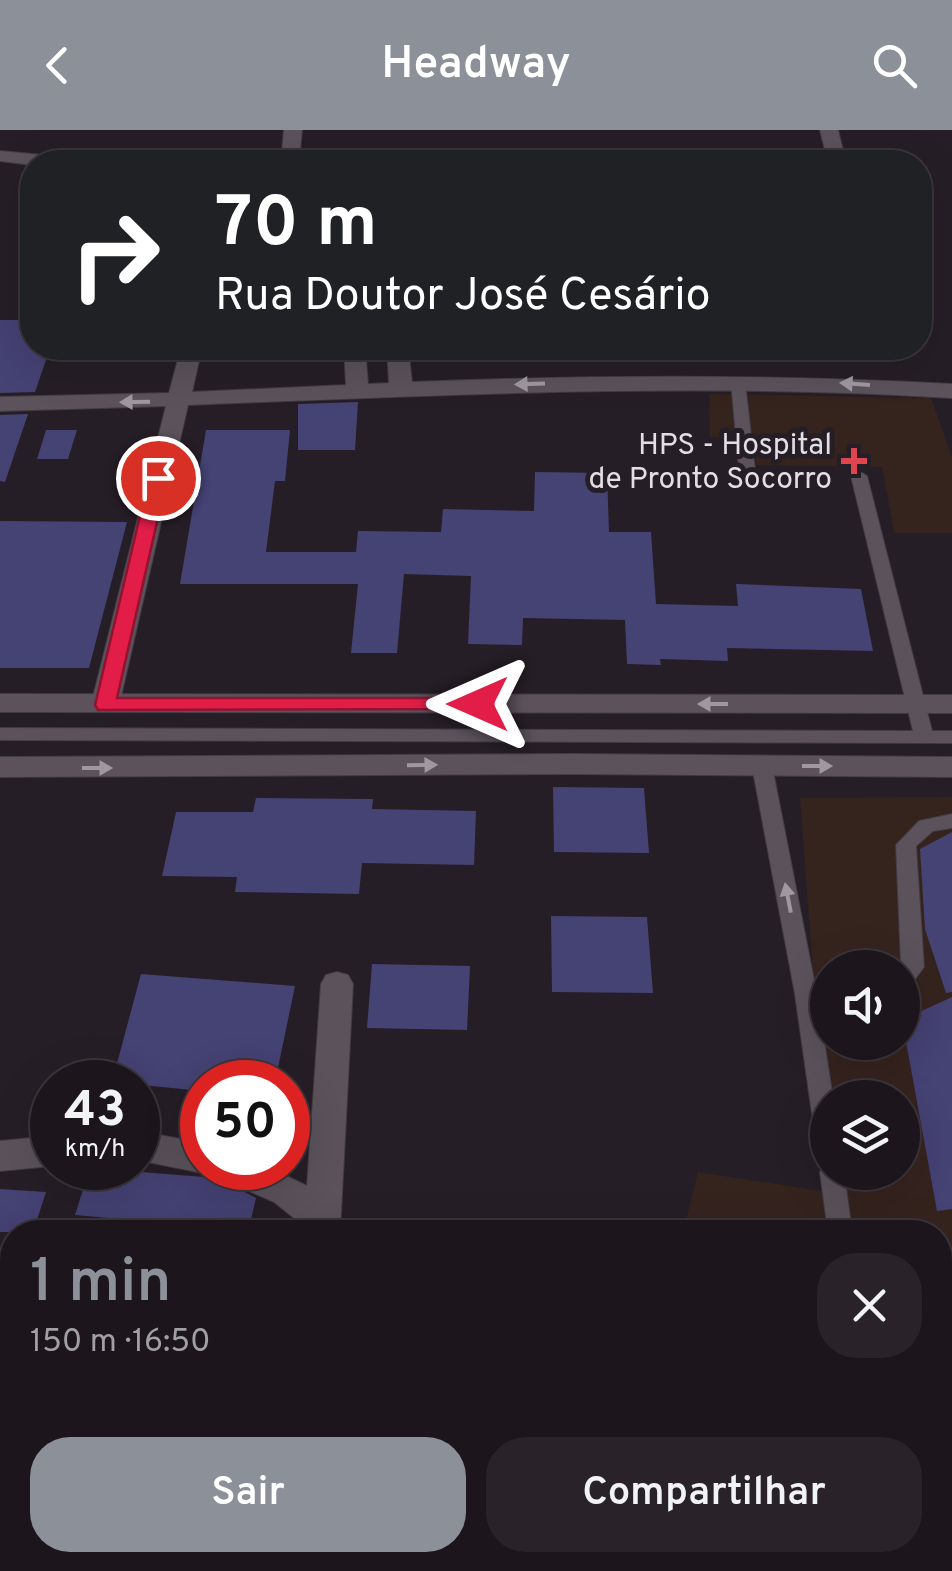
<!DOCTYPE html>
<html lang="pt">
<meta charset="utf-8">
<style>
:root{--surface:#1c161c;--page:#292329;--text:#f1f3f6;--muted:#a09fa3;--line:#3a353b;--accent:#8c9099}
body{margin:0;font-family:Overpass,sans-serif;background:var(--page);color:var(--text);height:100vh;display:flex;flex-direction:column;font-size:38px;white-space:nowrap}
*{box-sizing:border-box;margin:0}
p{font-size:32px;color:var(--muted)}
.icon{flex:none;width:55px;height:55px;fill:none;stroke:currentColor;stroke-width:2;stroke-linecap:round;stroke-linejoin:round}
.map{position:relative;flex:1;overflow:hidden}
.details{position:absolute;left:0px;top:1090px;width:952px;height:352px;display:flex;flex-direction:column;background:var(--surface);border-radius:40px 40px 0 0;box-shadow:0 10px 40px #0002,0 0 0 2px var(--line)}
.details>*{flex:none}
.banner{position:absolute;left:20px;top:20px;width:912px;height:210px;border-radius:40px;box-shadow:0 10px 40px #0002,0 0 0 2px var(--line);background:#202124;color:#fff;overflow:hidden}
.buttons{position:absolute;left:810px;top:820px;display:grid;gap:20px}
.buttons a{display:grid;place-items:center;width:110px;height:110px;border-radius:50%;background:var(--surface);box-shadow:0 10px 40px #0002,0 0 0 2px var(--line);font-size:50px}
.speed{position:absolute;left:30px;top:930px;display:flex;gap:20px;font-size:50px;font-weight:700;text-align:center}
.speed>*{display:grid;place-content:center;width:130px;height:130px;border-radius:50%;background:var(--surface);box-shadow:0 10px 40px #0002,0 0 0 2px var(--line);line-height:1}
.speed small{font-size:25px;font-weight:400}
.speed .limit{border:15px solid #d22;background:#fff;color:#111}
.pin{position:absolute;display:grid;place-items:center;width:85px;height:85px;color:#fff;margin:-42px;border:5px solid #fff;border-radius:50%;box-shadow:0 2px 10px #0007}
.me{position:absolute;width:110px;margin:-55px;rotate:270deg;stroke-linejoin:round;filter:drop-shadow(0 0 8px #0008)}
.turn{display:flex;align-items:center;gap:35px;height:210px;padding:0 30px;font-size:45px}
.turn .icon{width:130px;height:130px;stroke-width:2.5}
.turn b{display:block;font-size:70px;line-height:85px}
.round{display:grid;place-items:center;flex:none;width:105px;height:105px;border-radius:40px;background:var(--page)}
.summary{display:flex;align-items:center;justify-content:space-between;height:170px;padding:0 30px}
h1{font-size:60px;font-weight:600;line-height:75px;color:var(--accent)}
.action{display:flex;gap:20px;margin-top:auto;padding:20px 30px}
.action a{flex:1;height:115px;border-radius:40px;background:var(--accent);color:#fff;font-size:40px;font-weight:600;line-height:115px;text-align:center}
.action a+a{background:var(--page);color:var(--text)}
header{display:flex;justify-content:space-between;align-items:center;height:130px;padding:0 30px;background:var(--accent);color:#fff;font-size:45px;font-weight:600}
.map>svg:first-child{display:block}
</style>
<header><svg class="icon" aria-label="back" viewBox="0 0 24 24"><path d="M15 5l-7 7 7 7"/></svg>Headway<svg class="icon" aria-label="search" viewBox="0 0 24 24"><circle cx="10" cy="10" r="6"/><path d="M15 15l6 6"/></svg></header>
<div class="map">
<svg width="952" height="1441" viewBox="0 0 952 1441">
<rect width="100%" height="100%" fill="#261e26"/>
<path fill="#35231e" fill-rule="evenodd" d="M709,264L931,268L952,327V403H894L882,337L756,335L751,307H710Z
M952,667V1441H566L570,1430H940V1102H683L698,1042L828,1062V1042H902V968H828V1042L800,668ZM828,838H902V912H828Z"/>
<path fill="#17341a" d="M340,1430H572L575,1441H331Z"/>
<path fill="#454274" d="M0,190H32V218H50L35,262L0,263Z
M358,272L355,320H298V274Z
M28,284L5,352L0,351V285Z
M46,300H77L68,329H37Z
M206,300H290L285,351H275L266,422H356L358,401L441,402L443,379L534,381L535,342L607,343L609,402H651L656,474L738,476L736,454L861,459L873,521L727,518L728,531L660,529L661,535L627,534L625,490L523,488L522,515L468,514L471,446L404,444L397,523H351L358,454H180Z
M0,391L127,392L89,538H0Z
M553,657L644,658L649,723L554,722Z
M256,668L373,669L372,679L476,681L474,735L362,733L359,764L235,762L237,747L162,746L176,682H253Z
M952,702V862L946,863L925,799L920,719Z
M551,786L647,787L653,863L552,862Z
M372,834L470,836L467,900L367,898Z
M141,844L295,856L275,952H202V961L112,952Z
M952,867V1079L937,1081L902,890Z
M90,1038L217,1048L256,1068L249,1098L193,1093L191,1102H128L131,1090L75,1085Z
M0,1059L46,1062L33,1102H0Z"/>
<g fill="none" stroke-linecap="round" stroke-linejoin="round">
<g stroke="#423b42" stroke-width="2">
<path id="lane" d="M738,248L745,252L755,340L747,345L739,340L731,252Z
M859,341L867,346L932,601H952V613L0,610V598L913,601L851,346Z
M762,629L772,636L815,855L828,854V870L818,871L833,968H828V1022L820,1019L816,1012L795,864L752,636Z
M952,684V698L933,701L916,716L924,837L910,856L902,858L896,715L919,691Z
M828,1034V1042H844L852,1102H828L820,1042Z
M940,1132H952V1154H940Z
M940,1274L952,1275V1301L940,1298Z
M940,1380L952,1382V1410L940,1408Z
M658,1430H686L683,1441H655Z"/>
</g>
<g stroke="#423b42" stroke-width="2">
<path id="street" d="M284,0H302L299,32H281Z
M820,0H838L846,32H828Z
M0,21L54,26L63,32L32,35L0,31Z
M181,218H202L192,262L346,255L344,218H365L368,254L389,253L387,218H408L412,252C592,245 771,244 952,254V268C697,252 444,265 188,275L119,575L115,581H95L91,575L166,276L0,281V267L169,263Z
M337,842L348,845L353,854L340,1102H304V1096L274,1072L222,1049L216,1038H270L307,1056L321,854L326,845Z
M138,1001L202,1013V1038H215L202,1043L138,1030Z
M52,1006V1036L0,1041V1011Z
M0,1322L12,1324V1363L0,1362Z"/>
</g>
<g stroke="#423b42" stroke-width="2">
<path id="secondary" d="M0,564L952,565V583L0,582Z
M575,624L952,627V647L575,644L0,647V627Z"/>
</g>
<use href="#lane" fill="#5b525c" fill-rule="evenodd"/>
<use href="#street" fill="#5b525c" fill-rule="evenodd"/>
<use href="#secondary" fill="#5b525c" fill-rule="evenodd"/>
</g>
<defs><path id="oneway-solid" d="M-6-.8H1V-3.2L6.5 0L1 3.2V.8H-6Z" transform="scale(2.5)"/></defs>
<g fill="#9f98a0">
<use href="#oneway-solid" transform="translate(530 254) rotate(178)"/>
<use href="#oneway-solid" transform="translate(855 254) rotate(-176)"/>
<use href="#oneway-solid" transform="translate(135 272) rotate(179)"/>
<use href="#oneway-solid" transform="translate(713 574) rotate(180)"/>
<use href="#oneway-solid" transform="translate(422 635) rotate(-1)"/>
<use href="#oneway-solid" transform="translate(817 636)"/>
<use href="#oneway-solid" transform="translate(97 638)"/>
<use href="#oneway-solid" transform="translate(788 768) rotate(-101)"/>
</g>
<path fill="#e11d48" stroke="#92132f" stroke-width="2.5" d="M158,342L167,348L117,568H478L489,574L486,579L98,580L95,575L149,348Z"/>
<path fill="#e0444e" stroke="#261e26" stroke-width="4" d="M849 316h10v10h10v10h-10v10h-10v-10h-10v-10h10z"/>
<g text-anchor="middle" stroke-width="10" stroke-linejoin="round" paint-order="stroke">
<g font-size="30" fill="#e3dee4" stroke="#261e26" text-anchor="end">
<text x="832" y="324">HPS - Hospital<tspan x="832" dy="34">de Pronto Socorro</tspan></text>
</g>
</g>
</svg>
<div class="buttons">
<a><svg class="icon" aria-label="sound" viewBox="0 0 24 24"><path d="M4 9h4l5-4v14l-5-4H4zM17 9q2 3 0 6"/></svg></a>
<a><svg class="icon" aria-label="layers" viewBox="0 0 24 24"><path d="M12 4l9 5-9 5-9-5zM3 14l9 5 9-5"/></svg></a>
</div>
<div class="speed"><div>43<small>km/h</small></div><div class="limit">50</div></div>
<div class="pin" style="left:158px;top:348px;background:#d93025"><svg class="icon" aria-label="arrive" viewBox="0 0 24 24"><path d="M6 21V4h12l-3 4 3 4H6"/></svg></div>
<svg class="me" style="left:478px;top:574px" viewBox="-20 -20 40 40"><path d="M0-17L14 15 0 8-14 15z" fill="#e11d48" stroke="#fff" stroke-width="4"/></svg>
<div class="banner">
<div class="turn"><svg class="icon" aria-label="right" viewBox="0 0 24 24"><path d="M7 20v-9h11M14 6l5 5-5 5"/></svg><div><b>70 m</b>Rua Doutor José Cesário</div></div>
</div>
<section class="details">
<div class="summary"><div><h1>1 min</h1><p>150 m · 16:50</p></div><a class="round"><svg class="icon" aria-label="close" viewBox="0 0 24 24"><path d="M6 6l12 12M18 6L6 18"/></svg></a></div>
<div class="action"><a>Sair</a><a>Compartilhar</a></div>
</section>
</div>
